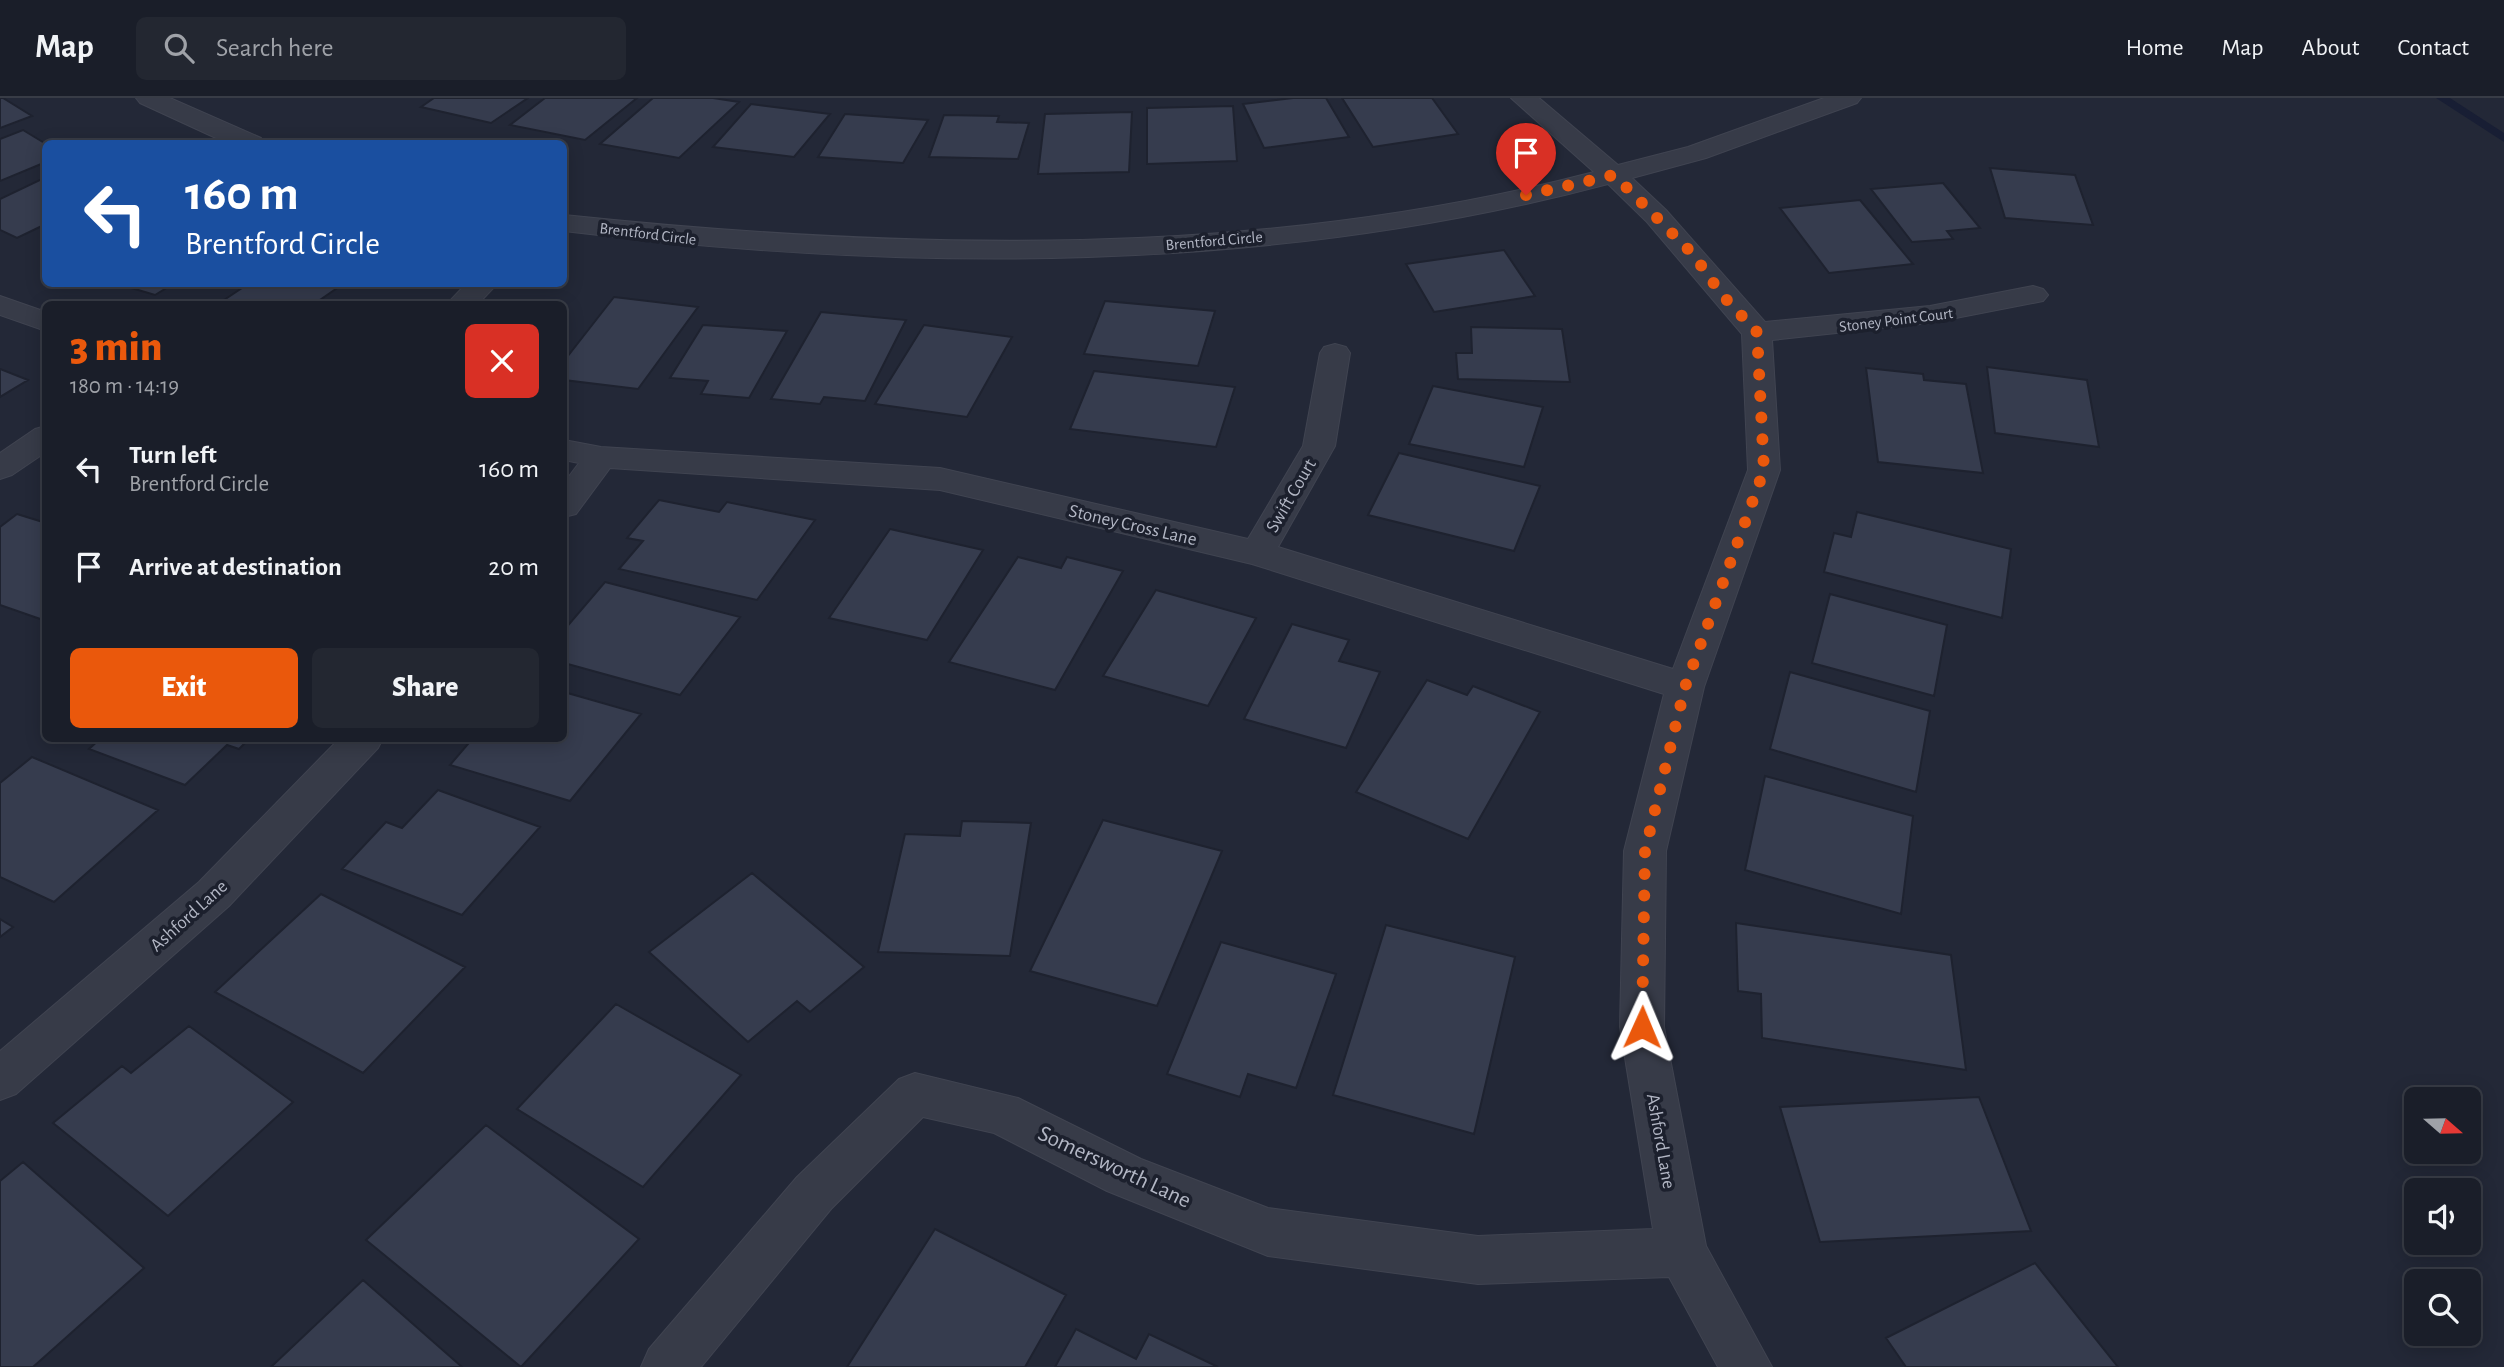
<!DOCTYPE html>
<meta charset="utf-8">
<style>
:root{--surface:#1a1e29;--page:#232731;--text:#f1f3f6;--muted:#9fa2a8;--line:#383c46;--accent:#ea580c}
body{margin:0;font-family:"Alegreya Sans",sans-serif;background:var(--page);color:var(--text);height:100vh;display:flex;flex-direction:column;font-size:26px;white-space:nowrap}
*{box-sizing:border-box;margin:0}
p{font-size:23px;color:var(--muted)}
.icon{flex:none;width:38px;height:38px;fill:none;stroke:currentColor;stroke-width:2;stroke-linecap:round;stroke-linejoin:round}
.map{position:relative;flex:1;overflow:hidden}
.drawer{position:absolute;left:42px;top:203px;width:525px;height:441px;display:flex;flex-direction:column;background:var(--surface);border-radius:10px;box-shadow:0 4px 18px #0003,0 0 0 2px var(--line)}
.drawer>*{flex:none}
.top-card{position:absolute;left:42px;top:42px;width:525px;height:147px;border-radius:10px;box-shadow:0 4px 18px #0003,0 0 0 2px var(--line);background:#1a4fa0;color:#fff;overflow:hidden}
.needle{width:46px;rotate:110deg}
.fabs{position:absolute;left:2404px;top:989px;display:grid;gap:14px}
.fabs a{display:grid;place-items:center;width:77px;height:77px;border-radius:10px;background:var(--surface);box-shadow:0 4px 18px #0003,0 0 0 2px var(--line);font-size:35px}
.pin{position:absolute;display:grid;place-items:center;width:60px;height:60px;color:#fff;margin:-72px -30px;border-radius:50% 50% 50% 0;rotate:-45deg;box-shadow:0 0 7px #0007}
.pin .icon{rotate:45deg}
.me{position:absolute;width:77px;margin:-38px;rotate:1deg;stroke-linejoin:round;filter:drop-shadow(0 0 5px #0008)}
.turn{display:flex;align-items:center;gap:24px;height:147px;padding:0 28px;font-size:32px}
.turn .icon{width:91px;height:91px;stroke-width:2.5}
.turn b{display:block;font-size:49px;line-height:60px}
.round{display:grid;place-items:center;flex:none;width:74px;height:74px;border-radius:10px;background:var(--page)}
.summary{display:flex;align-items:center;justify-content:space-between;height:119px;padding:0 28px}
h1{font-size:42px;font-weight:800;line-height:52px;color:var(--accent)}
.action{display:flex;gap:14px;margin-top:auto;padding:14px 28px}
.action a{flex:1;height:80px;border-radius:10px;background:var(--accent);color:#fff;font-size:28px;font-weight:800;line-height:80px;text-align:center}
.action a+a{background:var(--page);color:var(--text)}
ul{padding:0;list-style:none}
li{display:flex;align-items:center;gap:21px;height:98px;padding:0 28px}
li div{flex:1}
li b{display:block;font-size:26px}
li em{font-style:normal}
header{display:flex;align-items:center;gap:42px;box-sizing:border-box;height:98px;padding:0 35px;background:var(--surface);border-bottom:2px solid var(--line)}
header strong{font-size:33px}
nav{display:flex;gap:38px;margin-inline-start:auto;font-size:24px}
.search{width:490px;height:63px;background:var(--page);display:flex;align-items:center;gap:18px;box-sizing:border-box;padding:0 24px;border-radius:10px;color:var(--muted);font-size:26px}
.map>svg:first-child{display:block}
</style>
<header>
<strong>Map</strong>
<div class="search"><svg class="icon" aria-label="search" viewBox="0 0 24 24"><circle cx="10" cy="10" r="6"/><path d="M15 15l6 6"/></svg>Search here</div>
<nav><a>Home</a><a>Map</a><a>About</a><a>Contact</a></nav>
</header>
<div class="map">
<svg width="2504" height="1269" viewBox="0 0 2504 1269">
<rect width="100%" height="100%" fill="#232837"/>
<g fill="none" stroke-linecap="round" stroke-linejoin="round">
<path fill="#181e34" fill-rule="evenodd" d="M2436,0H2450L2504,35V44Z"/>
</g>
<path fill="#363c4e" stroke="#1e222f" stroke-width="2" d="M0,0H3L32,18L0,30Z
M434,0H528L491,25L421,9Z
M545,0H637L585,42L510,27Z
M653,0H713L739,4L679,60L600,46Z
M1293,0H1326L1349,39L1264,50L1243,6Z
M1342,0H1432L1458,36L1373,49Z
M751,6L830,16L794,59L713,49Z
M1233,8L1237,63L1147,66V10Z
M1132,14L1129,74L1038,76L1045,16Z
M845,16L928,22L903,65L818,59Z
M944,17L999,18L997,24L1029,25L1018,61L929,59Z
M23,32L46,46V64L0,83V41Z
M1990,70L2075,77L2093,127L2005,120Z
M46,79V126L17,140L0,132V101Z
M1943,85L1980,130L1947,133L1953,141L1912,144L1871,91Z
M1860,102L1913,166L1829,175L1780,110Z
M1504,152L1535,198L1434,214L1406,166Z
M118,186H173L155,197Z
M248,186H343L314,206H218Z
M614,199L698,209L638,291L564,282V263Z
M1105,203L1215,213L1198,268L1084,256Z
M821,214L906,222L865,303L824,299L820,306L771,301Z
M703,227L787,233L749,300L701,296L708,283L670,280Z
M924,227L1012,239L967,319L875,306Z
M1471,229L1562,231L1570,284L1458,281L1456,255H1472Z
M1987,269L2087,282L2099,349L1995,335Z
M1866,270L1923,276L1924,282L1966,286L1983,375L1878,364Z
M0,271L28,282L0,299Z
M1094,273L1235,289L1216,349L1070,331Z
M1433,288L1543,309L1524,369L1409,346Z
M1399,355L1540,388L1514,453L1368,417Z
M659,402L719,414L727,404L815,422L757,502L619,471L643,443L627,440Z
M1857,414L2011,451L2002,520L1824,474L1834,435L1851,439Z
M17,416L46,425V523L0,507V429Z
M890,431L983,452L927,542L829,520Z
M1018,459L1061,470L1067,459L1123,473L1055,592L949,564Z
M605,484L740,519L680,597L564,565V532Z
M1156,492L1256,520L1208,608L1103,578Z
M1830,496L1947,527L1934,598L1812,565Z
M1292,526L1349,542L1339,563L1380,574L1346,650L1244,621Z
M1790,574L1930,613L1916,694L1770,651Z
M1427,582L1467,597L1473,588L1540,614L1468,741L1356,694Z
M564,594L641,616L570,703L450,667L473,640H564Z
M101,640H250L239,651L227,647L185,687L89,651Z
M32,659L158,712L54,804L0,779V685Z
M1765,678L1913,718L1901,816L1745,772Z
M438,692L540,729L462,817L342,771L386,724L402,730Z
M1103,722L1222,753L1157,908L1030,873Z
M962,723L1031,725L1010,858L878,854L905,736L960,738Z
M752,775L864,869L810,914L797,903L748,944L649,854Z
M321,796L465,869L363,975L215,894Z
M0,821L13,829L0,839Z
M1736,825L1951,857L1966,972L1762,940L1761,896L1738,893Z
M1386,827L1515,859L1474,1036L1333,997Z
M1221,844L1336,876L1296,990L1248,976L1240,999L1167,976Z
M616,906L741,977L643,1089L517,1011Z
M189,928L293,1004L168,1118L53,1025L122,968L131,975Z
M1979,999L2031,1133L1820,1144L1780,1009Z
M486,1027L639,1141L521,1269L366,1142Z
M23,1064L144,1170L33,1269H0V1083Z
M935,1131L1066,1197L1025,1269H847Z
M2035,1165L2118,1269H1906L1886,1240Z
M363,1182L462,1269H271Z
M1076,1231L1136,1261L1149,1236L1218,1269H1055Z"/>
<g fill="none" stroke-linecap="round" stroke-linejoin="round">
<g stroke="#404451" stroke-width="2">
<path id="minor" d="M136,0H170L261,40L265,46H229L140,5Z
M1511,0H1539L1618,67L1688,49L1824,0H1861L1857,5L1706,60L1632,80L1666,112L1765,224L1930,208L2033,188L2043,191L2048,197L2043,203L1930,225L1772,242L1780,372L1704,589L1666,753L1664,929L1706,1148L1772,1269H1718L1669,1179L1478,1186L1268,1158L1107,1093L994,1035L923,1019L831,1111L701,1269H641L649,1251L797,1079L899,981L915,975L1018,1000L1141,1061L1268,1110L1478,1138L1653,1131L1620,929L1624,753L1664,596L1252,466L940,392L610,370L576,416L564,419V385L579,365L564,362V342L601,349L940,370L1248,441L1303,348L1320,255L1324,249L1335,246L1346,249L1350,255L1335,348L1278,449L1673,571L1748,372L1742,236L1647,124L1608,86C1269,176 910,175 564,133V117C907,153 1258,162 1594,74Z
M466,186H497L478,206H447Z
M0,198L46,214V233L0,217Z
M46,328V354L12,377L0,381V355L35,331Z
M340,640H383L378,650L229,808L16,996L0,1002V953L199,784Z"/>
</g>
<use href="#minor" fill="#373b48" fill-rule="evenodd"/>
</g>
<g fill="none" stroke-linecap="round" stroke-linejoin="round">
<path stroke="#ea580c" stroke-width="12" stroke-dasharray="0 21.6" d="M1526,97L1614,77L1693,156L1722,197L1757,234L1764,372L1685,589L1645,753L1642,929"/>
</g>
<g text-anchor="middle" stroke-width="7" stroke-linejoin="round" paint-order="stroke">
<g font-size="16" fill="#b2b6c4" stroke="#1c202d">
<text transform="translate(648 135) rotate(7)" y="6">Brentford Circle</text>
<text transform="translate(1214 142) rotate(-5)" y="6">Brentford Circle</text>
<text transform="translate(1896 221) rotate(-7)" y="6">Stoney Point Court</text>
</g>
<g font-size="19" fill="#b2b6c4" stroke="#1c202d">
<text transform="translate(1290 397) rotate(-60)" y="7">Swift Court</text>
<text transform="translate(1133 426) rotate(13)" y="7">Stoney Cross Lane</text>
<text transform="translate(188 817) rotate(-42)" y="7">Ashford Lane</text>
<text transform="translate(1662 1043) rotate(80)" y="7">Ashford Lane</text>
</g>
<g font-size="23" fill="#b2b6c4" stroke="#1c202d">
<text transform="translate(1115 1068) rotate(25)" y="8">Somersworth Lane</text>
</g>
</g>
</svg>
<div class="fabs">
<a><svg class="needle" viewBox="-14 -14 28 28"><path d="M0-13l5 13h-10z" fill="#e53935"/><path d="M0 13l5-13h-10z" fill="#9fa2a8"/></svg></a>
<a><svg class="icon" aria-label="sound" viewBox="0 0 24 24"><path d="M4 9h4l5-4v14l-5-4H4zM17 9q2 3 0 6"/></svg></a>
<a><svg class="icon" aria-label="search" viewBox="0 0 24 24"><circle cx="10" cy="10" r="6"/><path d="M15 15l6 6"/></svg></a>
</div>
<div class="pin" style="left:1526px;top:97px;background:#d93025"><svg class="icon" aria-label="arrive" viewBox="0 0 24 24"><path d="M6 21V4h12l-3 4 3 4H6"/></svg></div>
<svg class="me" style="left:1642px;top:929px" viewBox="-20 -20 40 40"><path d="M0-17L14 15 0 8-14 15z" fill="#ea580c" stroke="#fff" stroke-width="4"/></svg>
<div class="top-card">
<div class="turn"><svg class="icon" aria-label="left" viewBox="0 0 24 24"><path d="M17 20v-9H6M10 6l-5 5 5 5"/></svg><div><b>160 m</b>Brentford Circle</div></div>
</div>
<section class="drawer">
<div class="summary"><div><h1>3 min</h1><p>180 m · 14:19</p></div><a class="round" style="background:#d93025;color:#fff"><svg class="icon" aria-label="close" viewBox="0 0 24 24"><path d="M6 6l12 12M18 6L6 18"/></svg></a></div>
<ul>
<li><svg class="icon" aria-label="left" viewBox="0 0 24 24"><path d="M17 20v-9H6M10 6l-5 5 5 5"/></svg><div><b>Turn left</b><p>Brentford Circle</p></div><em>160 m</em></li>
<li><svg class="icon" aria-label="arrive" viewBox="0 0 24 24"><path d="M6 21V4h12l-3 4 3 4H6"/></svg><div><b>Arrive at destination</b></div><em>20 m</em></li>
</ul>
<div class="action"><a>Exit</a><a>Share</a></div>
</section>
</div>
